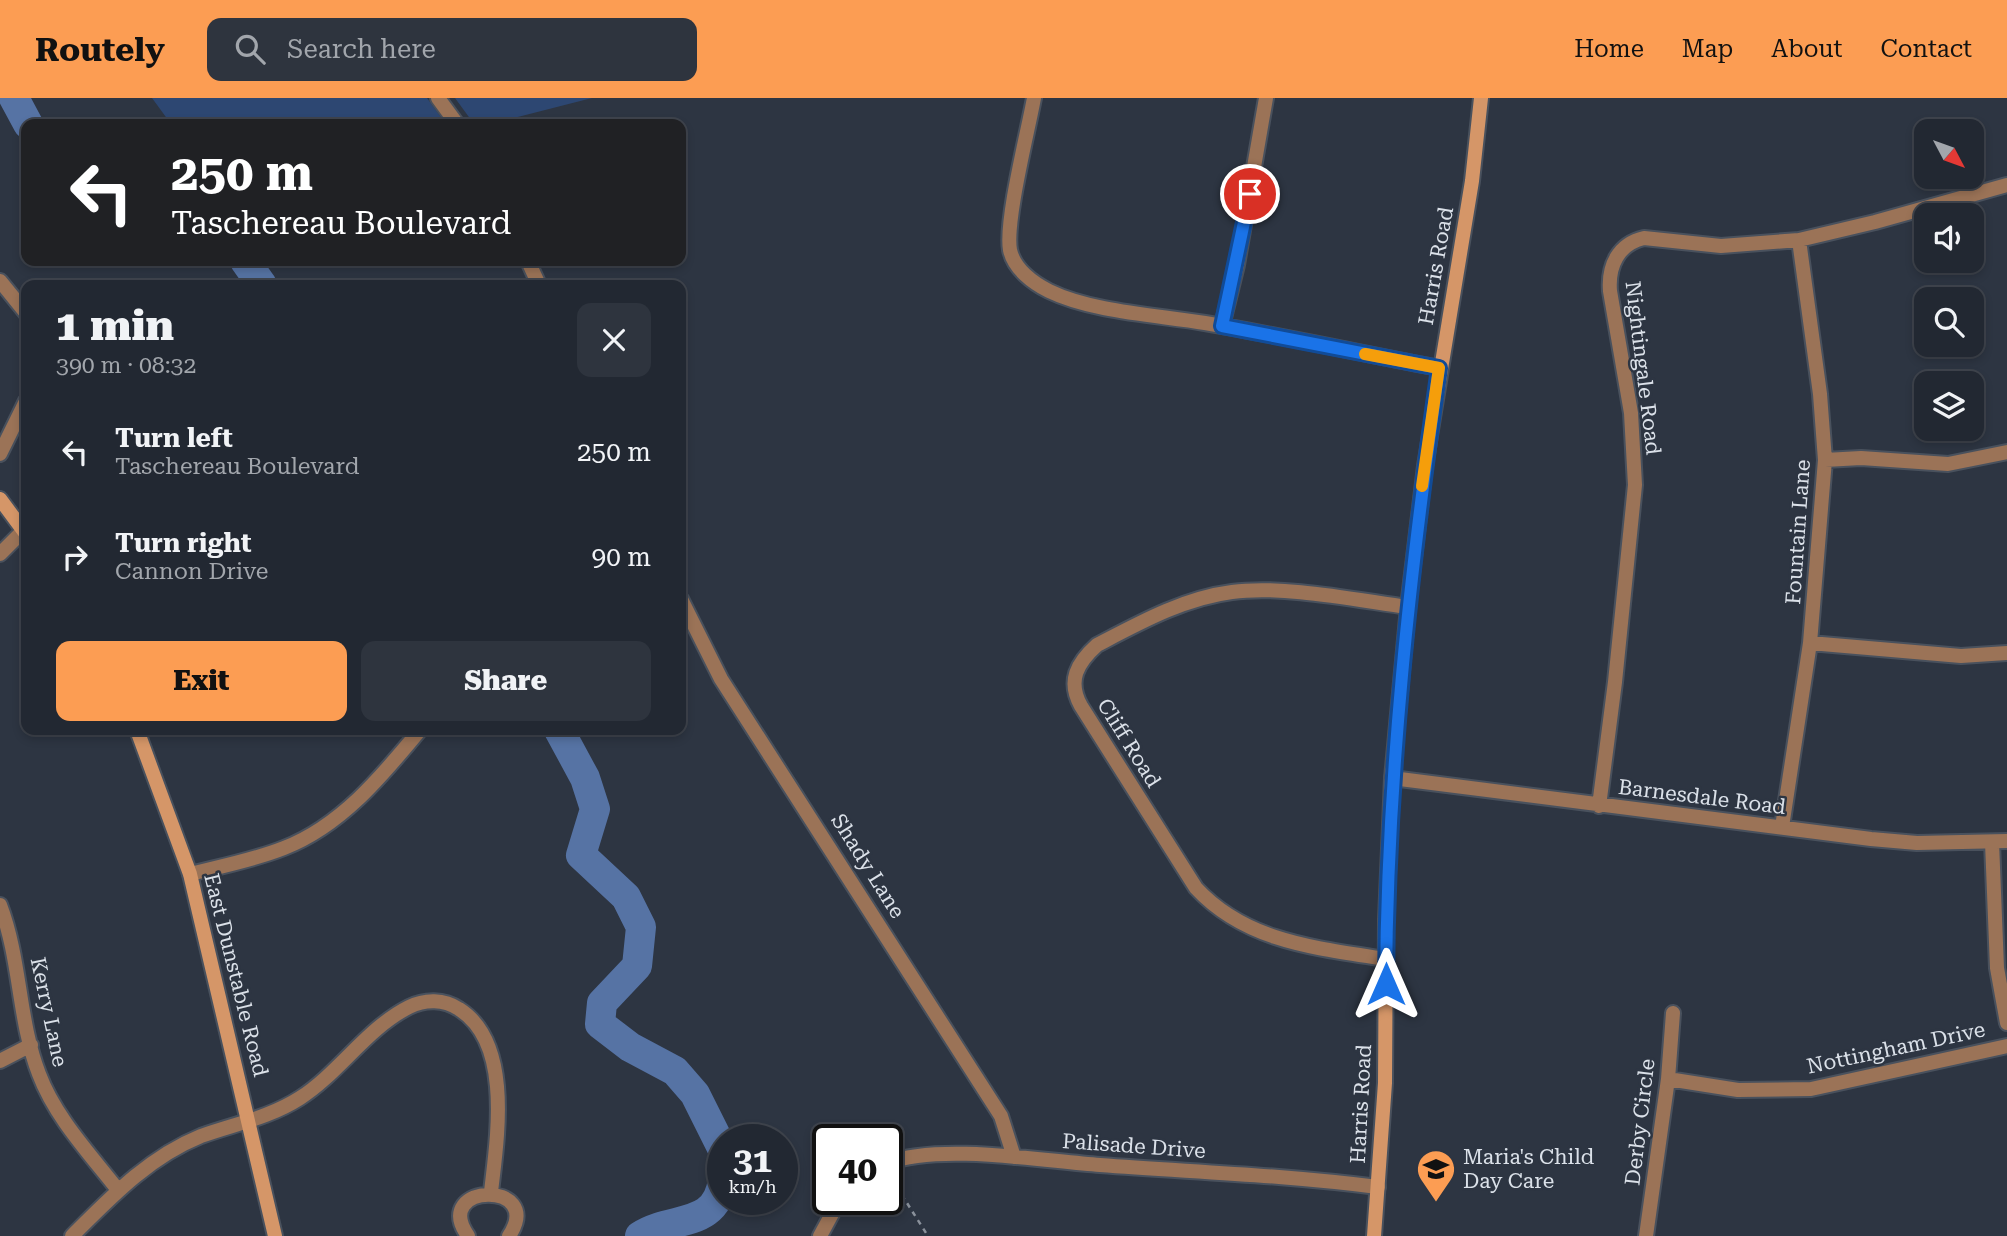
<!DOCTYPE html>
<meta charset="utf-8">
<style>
:root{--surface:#222832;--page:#2e343e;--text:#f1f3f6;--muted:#a2a6ac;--line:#3f444d;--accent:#fc9d53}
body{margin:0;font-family:"Roboto Serif",serif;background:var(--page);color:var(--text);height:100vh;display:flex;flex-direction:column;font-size:26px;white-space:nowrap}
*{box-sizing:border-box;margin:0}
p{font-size:23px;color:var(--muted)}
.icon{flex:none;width:38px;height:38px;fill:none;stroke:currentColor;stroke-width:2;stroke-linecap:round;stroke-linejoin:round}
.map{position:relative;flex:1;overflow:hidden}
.side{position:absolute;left:21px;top:182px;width:665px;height:455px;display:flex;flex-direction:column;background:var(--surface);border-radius:14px;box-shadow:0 4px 10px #0003,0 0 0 2px var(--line)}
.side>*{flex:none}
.hud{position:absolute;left:21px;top:21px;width:665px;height:147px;border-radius:14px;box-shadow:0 4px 10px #0003,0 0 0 2px var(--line);background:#202124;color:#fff;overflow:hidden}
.needle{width:46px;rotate:131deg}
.controls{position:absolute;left:1914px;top:21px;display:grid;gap:14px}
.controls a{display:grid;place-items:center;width:70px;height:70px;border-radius:14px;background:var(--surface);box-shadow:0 4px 10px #0003,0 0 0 2px var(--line);font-size:35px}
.speed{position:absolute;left:707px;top:1026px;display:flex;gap:14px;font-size:35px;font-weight:700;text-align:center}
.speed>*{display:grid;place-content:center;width:91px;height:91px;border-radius:50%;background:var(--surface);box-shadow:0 4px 10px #0003,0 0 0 2px var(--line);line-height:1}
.speed small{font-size:18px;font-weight:400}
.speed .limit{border:4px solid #111;border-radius:10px;background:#fff;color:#111}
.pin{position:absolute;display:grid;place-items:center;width:60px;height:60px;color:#fff;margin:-30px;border:4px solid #fff;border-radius:50%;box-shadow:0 2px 7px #0007}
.me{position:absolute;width:77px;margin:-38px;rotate:0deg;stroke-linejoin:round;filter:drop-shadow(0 0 5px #0008)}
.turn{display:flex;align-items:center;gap:24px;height:147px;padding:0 35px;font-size:32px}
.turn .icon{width:91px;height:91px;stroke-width:2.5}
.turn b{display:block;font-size:49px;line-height:60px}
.round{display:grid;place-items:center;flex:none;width:74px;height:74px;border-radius:14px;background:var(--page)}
.head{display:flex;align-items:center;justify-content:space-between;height:119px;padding:0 35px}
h1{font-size:42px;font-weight:800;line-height:52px}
.button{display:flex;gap:14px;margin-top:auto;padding:14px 35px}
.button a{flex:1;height:80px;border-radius:14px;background:var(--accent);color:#111;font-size:28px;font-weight:800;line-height:80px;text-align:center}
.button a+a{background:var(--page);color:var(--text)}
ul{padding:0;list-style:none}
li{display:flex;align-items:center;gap:21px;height:105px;padding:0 35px}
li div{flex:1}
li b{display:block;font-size:26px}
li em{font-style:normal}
header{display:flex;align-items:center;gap:42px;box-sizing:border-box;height:98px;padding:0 35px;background:var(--accent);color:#111}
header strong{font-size:33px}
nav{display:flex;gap:38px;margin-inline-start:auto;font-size:24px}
.search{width:490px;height:63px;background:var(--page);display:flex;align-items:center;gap:18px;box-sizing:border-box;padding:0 24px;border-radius:14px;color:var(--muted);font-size:26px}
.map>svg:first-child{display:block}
</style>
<header>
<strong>Routely</strong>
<div class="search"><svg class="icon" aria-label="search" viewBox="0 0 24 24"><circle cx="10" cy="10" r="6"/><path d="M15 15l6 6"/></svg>Search here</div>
<nav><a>Home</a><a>Map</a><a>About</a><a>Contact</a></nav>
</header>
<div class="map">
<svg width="2007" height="1138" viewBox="0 0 2007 1138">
<rect width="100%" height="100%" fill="#2d3542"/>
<path fill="#2d4772" d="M152,0H427L446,26H171Z
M455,0H592L490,26H474Z"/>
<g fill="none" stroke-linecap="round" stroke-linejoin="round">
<path stroke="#5673a4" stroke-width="30" d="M14,0L28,26
M245,163L262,187
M559,632L585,680L595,711L581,757L626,799L641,829L637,868L602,905L600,926L630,949L675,973L695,996L723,1052
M640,1138C672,1117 717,1132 723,1081"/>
<g stroke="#49515d" stroke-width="18">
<path id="street" d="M438,0L457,26
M1034,0C1028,33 1005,123 1010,152C1014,171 1033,185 1049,193C1092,214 1157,217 1205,225C1283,238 1361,255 1439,270
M528,163L539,187
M0,183L26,215
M1222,228L1237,167L1266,0
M0,356L26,303
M1825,362L1861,360L1948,366L2007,354
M0,456L24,432
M681,501L721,581L1001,1018L1014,1059
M1810,545L1961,558L2007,555
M1392,680L1871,741L1917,745L2007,743
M1599,708L1615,584L1635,387L1631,315L1610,193C1608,168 1618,146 1644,140L1721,148L1799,142L1875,124L2007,87
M1782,729L1810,545L1825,362L1820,296L1799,142
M1992,744L1997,870L2007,925
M190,776C222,768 254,762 284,750C341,728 382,678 420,632
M0,807C21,862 18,922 39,976C55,1019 90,1056 118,1092
M1386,861C1316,850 1246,844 1196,790L1081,608C1067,583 1077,565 1097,547C1139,525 1184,500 1232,494C1283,487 1356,502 1408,509
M0,963L31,947
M1668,981L1738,992L1811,991L2007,948
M887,1065C941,1045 1042,1063 1100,1067C1193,1074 1286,1077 1378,1089
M72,1138C111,1099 149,1059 201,1038C234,1026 269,1020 300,1000C339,975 367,930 409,909C425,901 444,901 459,911C513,945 497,1041 491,1094
M468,1138C430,1084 546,1082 509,1138
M820,1138L840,1101
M1646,1138L1668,981L1673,915"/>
</g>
<g stroke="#49515d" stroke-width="18">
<path id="secondary" d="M0,401L26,436
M137,632L190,776L275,1138
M1374,1138L1385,985L1386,821L1392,680L1408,509L1425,368L1472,83L1481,0"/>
</g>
<path stroke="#8a919b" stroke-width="2.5" stroke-dasharray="5 5" stroke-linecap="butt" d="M891,1080L928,1138"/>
<use href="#street" stroke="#9b7357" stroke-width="14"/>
<use href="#secondary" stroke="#d59668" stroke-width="14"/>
</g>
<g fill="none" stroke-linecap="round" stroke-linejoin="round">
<g stroke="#114b97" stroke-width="18">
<path id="route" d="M1250,96L1222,228L1439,270C1410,475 1387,679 1386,886"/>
</g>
<use href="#route" stroke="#1a73e8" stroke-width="12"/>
<path stroke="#f59e0b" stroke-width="12" d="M1365,256L1439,270L1422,388"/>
</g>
<defs>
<g id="school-pin" transform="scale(2.0125)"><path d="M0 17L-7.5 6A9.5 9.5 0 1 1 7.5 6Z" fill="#fc9d53" stroke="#2d3542"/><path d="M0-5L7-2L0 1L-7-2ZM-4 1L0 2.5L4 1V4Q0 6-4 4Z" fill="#111"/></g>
</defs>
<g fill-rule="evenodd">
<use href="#school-pin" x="1436" y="1071"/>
</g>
<g text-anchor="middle" stroke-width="5" stroke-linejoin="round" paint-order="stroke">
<g font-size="21" fill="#dbe1e9" stroke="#2d3542">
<text transform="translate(1436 168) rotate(-80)" y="7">Harris Road</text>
<text transform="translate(1643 270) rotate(83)" y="7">Nightingale Road</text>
<text transform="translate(1798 434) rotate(-86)" y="7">Fountain Lane</text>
<text transform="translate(1129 645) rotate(58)" y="7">Cliff Road</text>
<text transform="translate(1702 699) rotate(7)" y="7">Barnesdale Road</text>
<text transform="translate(868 768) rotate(58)" y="7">Shady Lane</text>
<text transform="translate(236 877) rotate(76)" y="7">East Dunstable Road</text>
<text transform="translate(49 914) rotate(78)" y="7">Kerry Lane</text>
<text transform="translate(1896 950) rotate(-12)" y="7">Nottingham Drive</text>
<text transform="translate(1361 1006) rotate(-87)" y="7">Harris Road</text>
<text transform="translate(1640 1024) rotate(-83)" y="7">Derby Circle</text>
<text transform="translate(1134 1048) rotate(4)" y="7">Palisade Drive</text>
</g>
<g font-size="21" fill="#dbe1e9" stroke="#2d3542" text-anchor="start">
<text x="1463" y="1066">Maria's Child<tspan x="1463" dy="24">Day Care</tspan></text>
</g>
</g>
</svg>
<div class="controls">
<a><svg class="needle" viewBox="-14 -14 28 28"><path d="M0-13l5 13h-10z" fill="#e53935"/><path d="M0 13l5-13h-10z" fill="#a2a6ac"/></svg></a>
<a><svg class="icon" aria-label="sound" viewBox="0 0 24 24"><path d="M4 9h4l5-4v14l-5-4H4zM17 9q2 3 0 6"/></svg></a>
<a><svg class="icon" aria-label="search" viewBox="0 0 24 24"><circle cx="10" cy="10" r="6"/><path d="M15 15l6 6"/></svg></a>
<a><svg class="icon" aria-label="layers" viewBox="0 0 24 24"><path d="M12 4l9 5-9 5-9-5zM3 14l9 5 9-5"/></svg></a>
</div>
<div class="speed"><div>31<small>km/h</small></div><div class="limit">40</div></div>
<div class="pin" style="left:1250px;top:96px;background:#d93025"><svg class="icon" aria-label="arrive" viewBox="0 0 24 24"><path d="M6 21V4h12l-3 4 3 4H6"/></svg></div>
<svg class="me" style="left:1386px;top:886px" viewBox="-20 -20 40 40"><path d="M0-17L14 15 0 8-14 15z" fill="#1a73e8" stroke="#fff" stroke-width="4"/></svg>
<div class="hud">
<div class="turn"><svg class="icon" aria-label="left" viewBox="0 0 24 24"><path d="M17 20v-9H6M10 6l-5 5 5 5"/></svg><div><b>250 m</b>Taschereau Boulevard</div></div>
</div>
<section class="side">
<div class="head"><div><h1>1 min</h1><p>390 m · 08:32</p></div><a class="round"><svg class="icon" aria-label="close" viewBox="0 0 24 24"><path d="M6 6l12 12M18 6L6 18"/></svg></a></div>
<ul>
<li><svg class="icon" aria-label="left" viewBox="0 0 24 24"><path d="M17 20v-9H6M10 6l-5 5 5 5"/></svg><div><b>Turn left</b><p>Taschereau Boulevard</p></div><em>250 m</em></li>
<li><svg class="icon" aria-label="right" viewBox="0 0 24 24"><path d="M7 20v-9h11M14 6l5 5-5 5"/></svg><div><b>Turn right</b><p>Cannon Drive</p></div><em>90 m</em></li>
</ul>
<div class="button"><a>Exit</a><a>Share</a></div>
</section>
</div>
